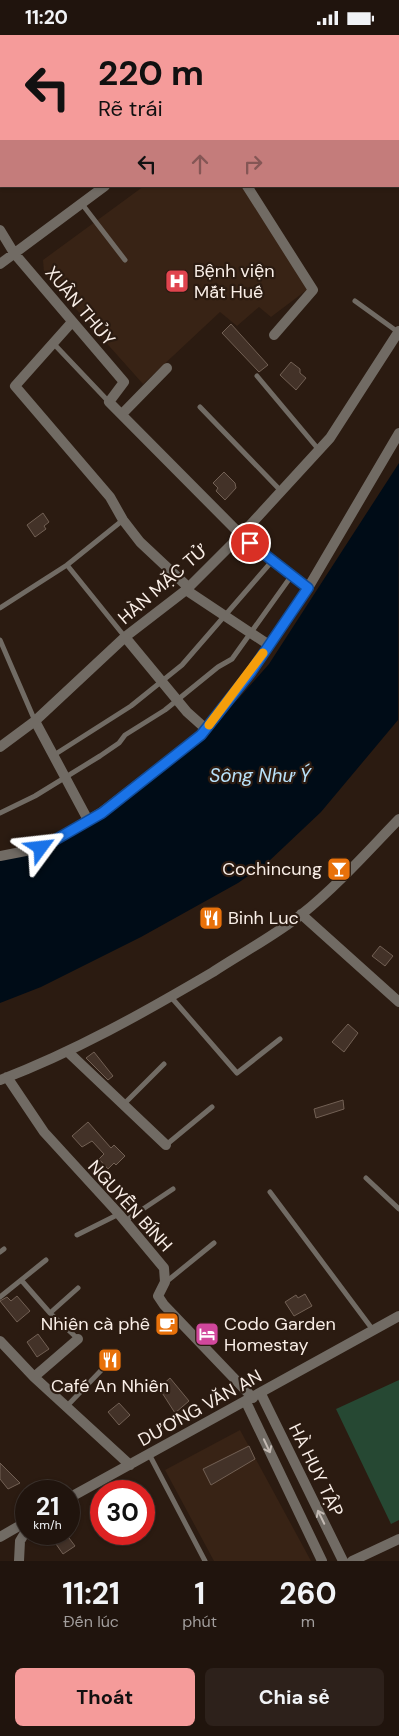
<!DOCTYPE html>
<html lang="vi">
<meta charset="utf-8">
<style>
:root{--surface:#20140d;--page:#2d211b;--text:#f1f3f6;--muted:#a29e9d;--line:#3d332e;--accent:#f59b9a}
body{margin:0;font-family:"DM Sans",sans-serif;background:var(--page);color:var(--text);height:100vh;display:flex;flex-direction:column;font-size:19px;white-space:nowrap}
*{box-sizing:border-box;margin:0}
p{font-size:16px;color:var(--muted)}
.icon{flex:none;width:28px;height:28px;fill:none;stroke:currentColor;stroke-width:2;stroke-linecap:round;stroke-linejoin:round}
.map{position:relative;height:1526px;overflow:hidden}
.side{display:flex;flex-direction:column;background:var(--surface);flex:1}
.side>*{flex:none}
.top-card{position:absolute;left:0px;top:0px;width:400px;height:152px;box-shadow:0 1px 4px #0004,0 0 0 1px var(--line);background:#f59b9a;color:#111;overflow:hidden}
.speed{position:absolute;left:15px;top:1445px;display:flex;gap:10px;font-size:25px;font-weight:700;text-align:center}
.speed>*{display:grid;place-content:center;width:65px;height:65px;border-radius:50%;background:var(--surface);box-shadow:0 1px 4px #0004,0 0 0 1px var(--line);line-height:1}
.speed small{font-size:12px;font-weight:400}
.speed .limit{border:8px solid #d22;background:#fff;color:#111}
.pin{position:absolute;display:grid;place-items:center;width:42px;height:42px;color:#fff;margin:-21px;border:2px solid #fff;border-radius:50%;box-shadow:0 1px 5px #0007}
.me{position:absolute;width:55px;margin:-28px;rotate:60deg;stroke-linejoin:round;filter:drop-shadow(0 0 4px #0008)}
.turn{display:flex;align-items:center;gap:18px;height:105px;padding:0 15px;font-size:22px}
.turn .icon{width:65px;height:65px;stroke-width:2.5}
.turn b{display:block;font-size:35px;line-height:42px}
.lanes{display:flex;align-items:center;height:48px;padding:0 15px;background:#0003;justify-content:center;gap:25px;direction:ltr}
.lanes .off{opacity:.35}
.eta{display:flex;justify-content:space-evenly;align-items:center;height:85px;text-align:center}
.eta b{font-size:30px;font-weight:700;line-height:35px}
.button{display:flex;gap:10px;margin-top:auto;padding:10px 15px}
.button a{flex:1;height:58px;border-radius:8px;background:var(--accent);color:#111;font-size:20px;font-weight:700;line-height:58px;text-align:center}
.button a+a{background:var(--page);color:var(--text)}
.status{display:flex;justify-content:space-between;align-items:center;height:35px;padding:0 25px;background:var(--surface);direction:ltr}
.status svg{height:14px;fill:currentColor}
.map>svg:first-child{display:block}
</style>
<div class="status"><b>11:20</b><svg viewBox="0 0 49 12"><path d="M0 12V9h3v3zM5 12V6h3v6zM10 12V3h3v9zM15 12V0h3v12zM26 1h20v11H26zM47 4h2v5h-2z"/></svg></div>
<div class="map">
<svg width="399" height="1526" viewBox="0 0 399 1526">
<rect width="100%" height="100%" fill="#2b1b11"/>
<path fill="#382315" d="M144,151H243L308,254L271,282L259,272L237,291L220,277L143,349L44,238L43,225Z
M240,1395L311,1526H214L165,1435Z"/>
<path fill="#264833" d="M399,1345V1485L391,1489L336,1374Z"/>
<path fill="#000c17" d="M399,428L398,685L321,777L267,828L238,848L141,902L41,952L0,968V823L54,806L101,784L153,745L239,663L269,629Z"/>
<path fill="#433228" stroke="#726054" d="M231,289L268,330L259,337L222,298Z
M291,327L300,334V338L306,343L296,355L280,340Z
M224,437L235,448L236,453L225,465L216,456L218,453L213,448Z
M43,478L49,487L44,491L46,494L35,502L27,490Z
M380,911L393,921L385,931L372,921Z
M348,989L358,998L344,1017L332,1007Z
M94,1017L113,1041L108,1045L86,1023Z
M343,1065L344,1074L316,1083L314,1074Z
M88,1087L111,1113L114,1110L125,1121L116,1130L114,1128L108,1134L99,1124L104,1119L92,1106L82,1112L72,1101Z
M305,1259L312,1271L294,1281L285,1267L296,1260L298,1263Z
M17,1261L30,1276L17,1287L0,1266L7,1262L11,1266Z
M38,1299L49,1314L37,1322L27,1307Z
M170,1343L189,1366L175,1378L159,1353Z
M119,1368L130,1380L119,1390L108,1377Z
M249,1411L255,1424L211,1450L203,1434Z
M0,1428L20,1448L8,1454L0,1444Z
M49,1499H66L75,1511L63,1519Z"/>
<g fill="none" stroke-linecap="round" stroke-linejoin="round">
<path stroke="#716b64" stroke-width="5" d="M201,1L203,0
M299,1L300,0
M82,169L125,225
M355,266L398,297
M53,308L109,367
M257,341L319,415
M200,372L281,456
M67,530L125,602
M0,573L67,530L123,485
M0,605L35,686
M54,720L131,671L182,630L273,525
M0,778L35,761L100,721L119,708L125,700L165,675L218,632L232,624L292,540
M171,962L237,1038L280,1004
M123,1070L164,1029
M166,1110L212,1072
M366,1143L399,1174
M270,1157L373,1295
M125,1186L173,1154
M77,1200L119,1179
M0,1217L4,1214
M22,1246L50,1278L78,1304
M166,1247L214,1208
M0,1262L46,1225
M50,1278L78,1253
M67,1371L111,1325
M149,1419L205,1526"/>
<path stroke="#716b64" stroke-width="10" d="M163,0L164,1
M121,1L123,0
M0,71L1,70
M247,151L313,255L274,300
M0,195L14,218L124,347L109,367L241,500L308,553
M0,229L105,151
M72,287L15,351L110,462L123,485L140,507L188,552
M122,379L167,333
M186,555L269,610
M125,602L187,677L206,694
M35,686L88,785
M0,712L35,686L125,602L186,555L241,500L330,403L399,296
M0,821L41,813L102,777L201,700L251,637L308,553L399,398
M301,879L399,967
M67,1016L166,1110
M7,1042L44,1097L119,1179L164,1233L165,1247L158,1261L164,1270L253,1363
M0,1045C74,1017 145,977 213,937C242,918 274,901 302,879C337,851 368,816 399,784
M0,1306L34,1342L130,1430
M34,1342L78,1304
M261,1359L343,1526
M246,1367L322,1526
M69,1463L399,1281
M0,1502L26,1487
M19,1526L20,1506L26,1496
M352,1526L399,1504"/>
</g>
<defs><path id="oneway-shaft" d="M-6 0H5M1.5-3L5.5 0L1.5 3" fill="none" stroke-width="1.6" stroke-linecap="round" stroke-linejoin="round" transform="scale(1.25)"/></defs>
<g stroke="#c3bab3">
<use href="#oneway-shaft" transform="translate(267 1411) rotate(65)"/>
<use href="#oneway-shaft" transform="translate(321 1482) rotate(-116)"/>
</g>
<g fill="none" stroke-linecap="round" stroke-linejoin="round">
<g stroke="#114b97" stroke-width="12">
<path id="route" d="M41,813L102,778L201,700L251,637L308,553L250,508"/>
</g>
<use href="#route" stroke="#1a73e8" stroke-width="9"/>
<path stroke="#f59e0b" stroke-width="9" d="M209,690L263,618"/>
</g>
<defs>
<g id="hospital-square" transform="scale(1.25)"><rect x="-9" y="-9" width="18" height="18" rx="4" fill="#e0444e" stroke="#2b1b11"/><path d="M-5-5h3v3.5h4V-5h3V5h-3V1.5h-4V5h-3Z" fill="#fff"/></g>
<g id="bar-square" transform="scale(1.25)"><rect x="-9" y="-9" width="18" height="18" rx="4" fill="#e8710a" stroke="#2b1b11"/><path d="M-6-5H6L.8 .8V4.5H3.5V6h-7V4.5H-.8V.8Z" fill="#fff"/></g>
<g id="restaurant-square" transform="scale(1.25)"><rect x="-9" y="-9" width="18" height="18" rx="4" fill="#e8710a" stroke="#2b1b11"/><path d="M-5-6h1v4h1v-4h1v4h1v-4h1v5L-1.5 .5V6h-2V.5L-5-1ZM5-6V6H3V1.5H1.5Q1.5-4 5-6Z" fill="#fff"/></g>
<g id="cafe-square" transform="scale(1.25)"><rect x="-9" y="-9" width="18" height="18" rx="4" fill="#e8710a" stroke="#2b1b11"/><path d="M-5.5-4.5H6V0H3Q3 3.5 0 3.5H-2.5Q-5.5 3.5-5.5 0ZM3-3.2v2h1.7v-2ZM-6 4.5H4V6H-6Z" fill="#fff"/></g>
<g id="hotel-square" transform="scale(1.25)"><rect x="-9" y="-9" width="18" height="18" rx="4" fill="#d1479c" stroke="#2b1b11"/><path d="M-6-4.5h1.5V1H6V5H4.5V3h-9V5H-6ZM-4 0a1.8 1.8 0 1 1 3.6 0ZM.5 0V-2.5h3Q6-2.5 6 0Z" fill="#fff"/></g>
</defs>
<g fill-rule="evenodd">
<use href="#hospital-square" x="177" y="246"/>
<use href="#bar-square" x="339" y="834"/>
<use href="#restaurant-square" x="211" y="883"/>
<use href="#cafe-square" x="167" y="1289"/>
<use href="#hotel-square" x="207" y="1299"/>
<use href="#restaurant-square" x="110" y="1325"/>
</g>
<g text-anchor="middle" stroke-width="4.5" stroke-linejoin="round" paint-order="stroke">
<g font-size="18" fill="#f9eee7" stroke="#2b1b11" text-anchor="start">
<text x="194" y="242">Bệnh viện<tspan x="194" dy="21">Mắt Huế</tspan></text>
<text x="322" y="840" text-anchor="end">Cochincung</text>
<text x="228" y="889">Binh Luc</text>
<text x="150" y="1295" text-anchor="end">Nhiên cà phê</text>
<text x="224" y="1295">Codo Garden<tspan x="224" dy="21">Homestay</tspan></text>
<text x="110" y="1357" text-anchor="middle">Café An Nhiên</text>
</g>
<g font-size="18" fill="#f9eee7" stroke="#2b1b11">
<text transform="translate(80 271) rotate(50)" y="6">XUÂN THỦY</text>
<text transform="translate(163 549) rotate(-41)" y="6">HÀN MẶC TỬ</text>
<text transform="translate(130 1171) rotate(48)" y="6">NGUYỄN BÍNH</text>
<text transform="translate(200 1373) rotate(-29)" y="6">DƯƠNG VĂN AN</text>
<text transform="translate(316 1435) rotate(64)" y="6">HÀ HUY TẬP</text>
</g>
<g font-size="19" font-style="italic" fill="#b9e2fa" stroke="#2b1b11">
<text x="260" y="747">Sông Như Ý</text>
</g>
</g>
</svg>
<div class="speed"><div>21<small>km/h</small></div><div class="limit">30</div></div>
<div class="pin" style="left:250px;top:508px;background:#d93025"><svg class="icon" aria-label="arrive" viewBox="0 0 24 24"><path d="M6 21V4h12l-3 4 3 4H6"/></svg></div>
<svg class="me" style="left:41px;top:813px" viewBox="-20 -20 40 40"><path d="M0-17L14 15 0 8-14 15z" fill="#1a73e8" stroke="#fff" stroke-width="4"/></svg>
<div class="top-card">
<div class="turn"><svg class="icon" aria-label="left" viewBox="0 0 24 24"><path d="M17 20v-9H6M10 6l-5 5 5 5"/></svg><div><b>220 m</b>Rẽ trái</div></div>
<div class="lanes"><svg class="icon" aria-label="left" viewBox="0 0 24 24"><path d="M17 20v-9H6M10 6l-5 5 5 5"/></svg><svg class="icon off" aria-label="ahead" viewBox="0 0 24 24"><path d="M12 20V5M6 11l6-6 6 6"/></svg><svg class="icon off" aria-label="right" viewBox="0 0 24 24"><path d="M7 20v-9h11M14 6l5 5-5 5"/></svg></div>
</div>
</div>
<section class="side">
<div class="eta">
<div><b>11:21</b><p>Đến lúc</p></div>
<div><b>1</b><p>phút</p></div>
<div><b>260</b><p>m</p></div>
</div>
<div class="button"><a>Thoát</a><a>Chia sẻ</a></div>
</section>
